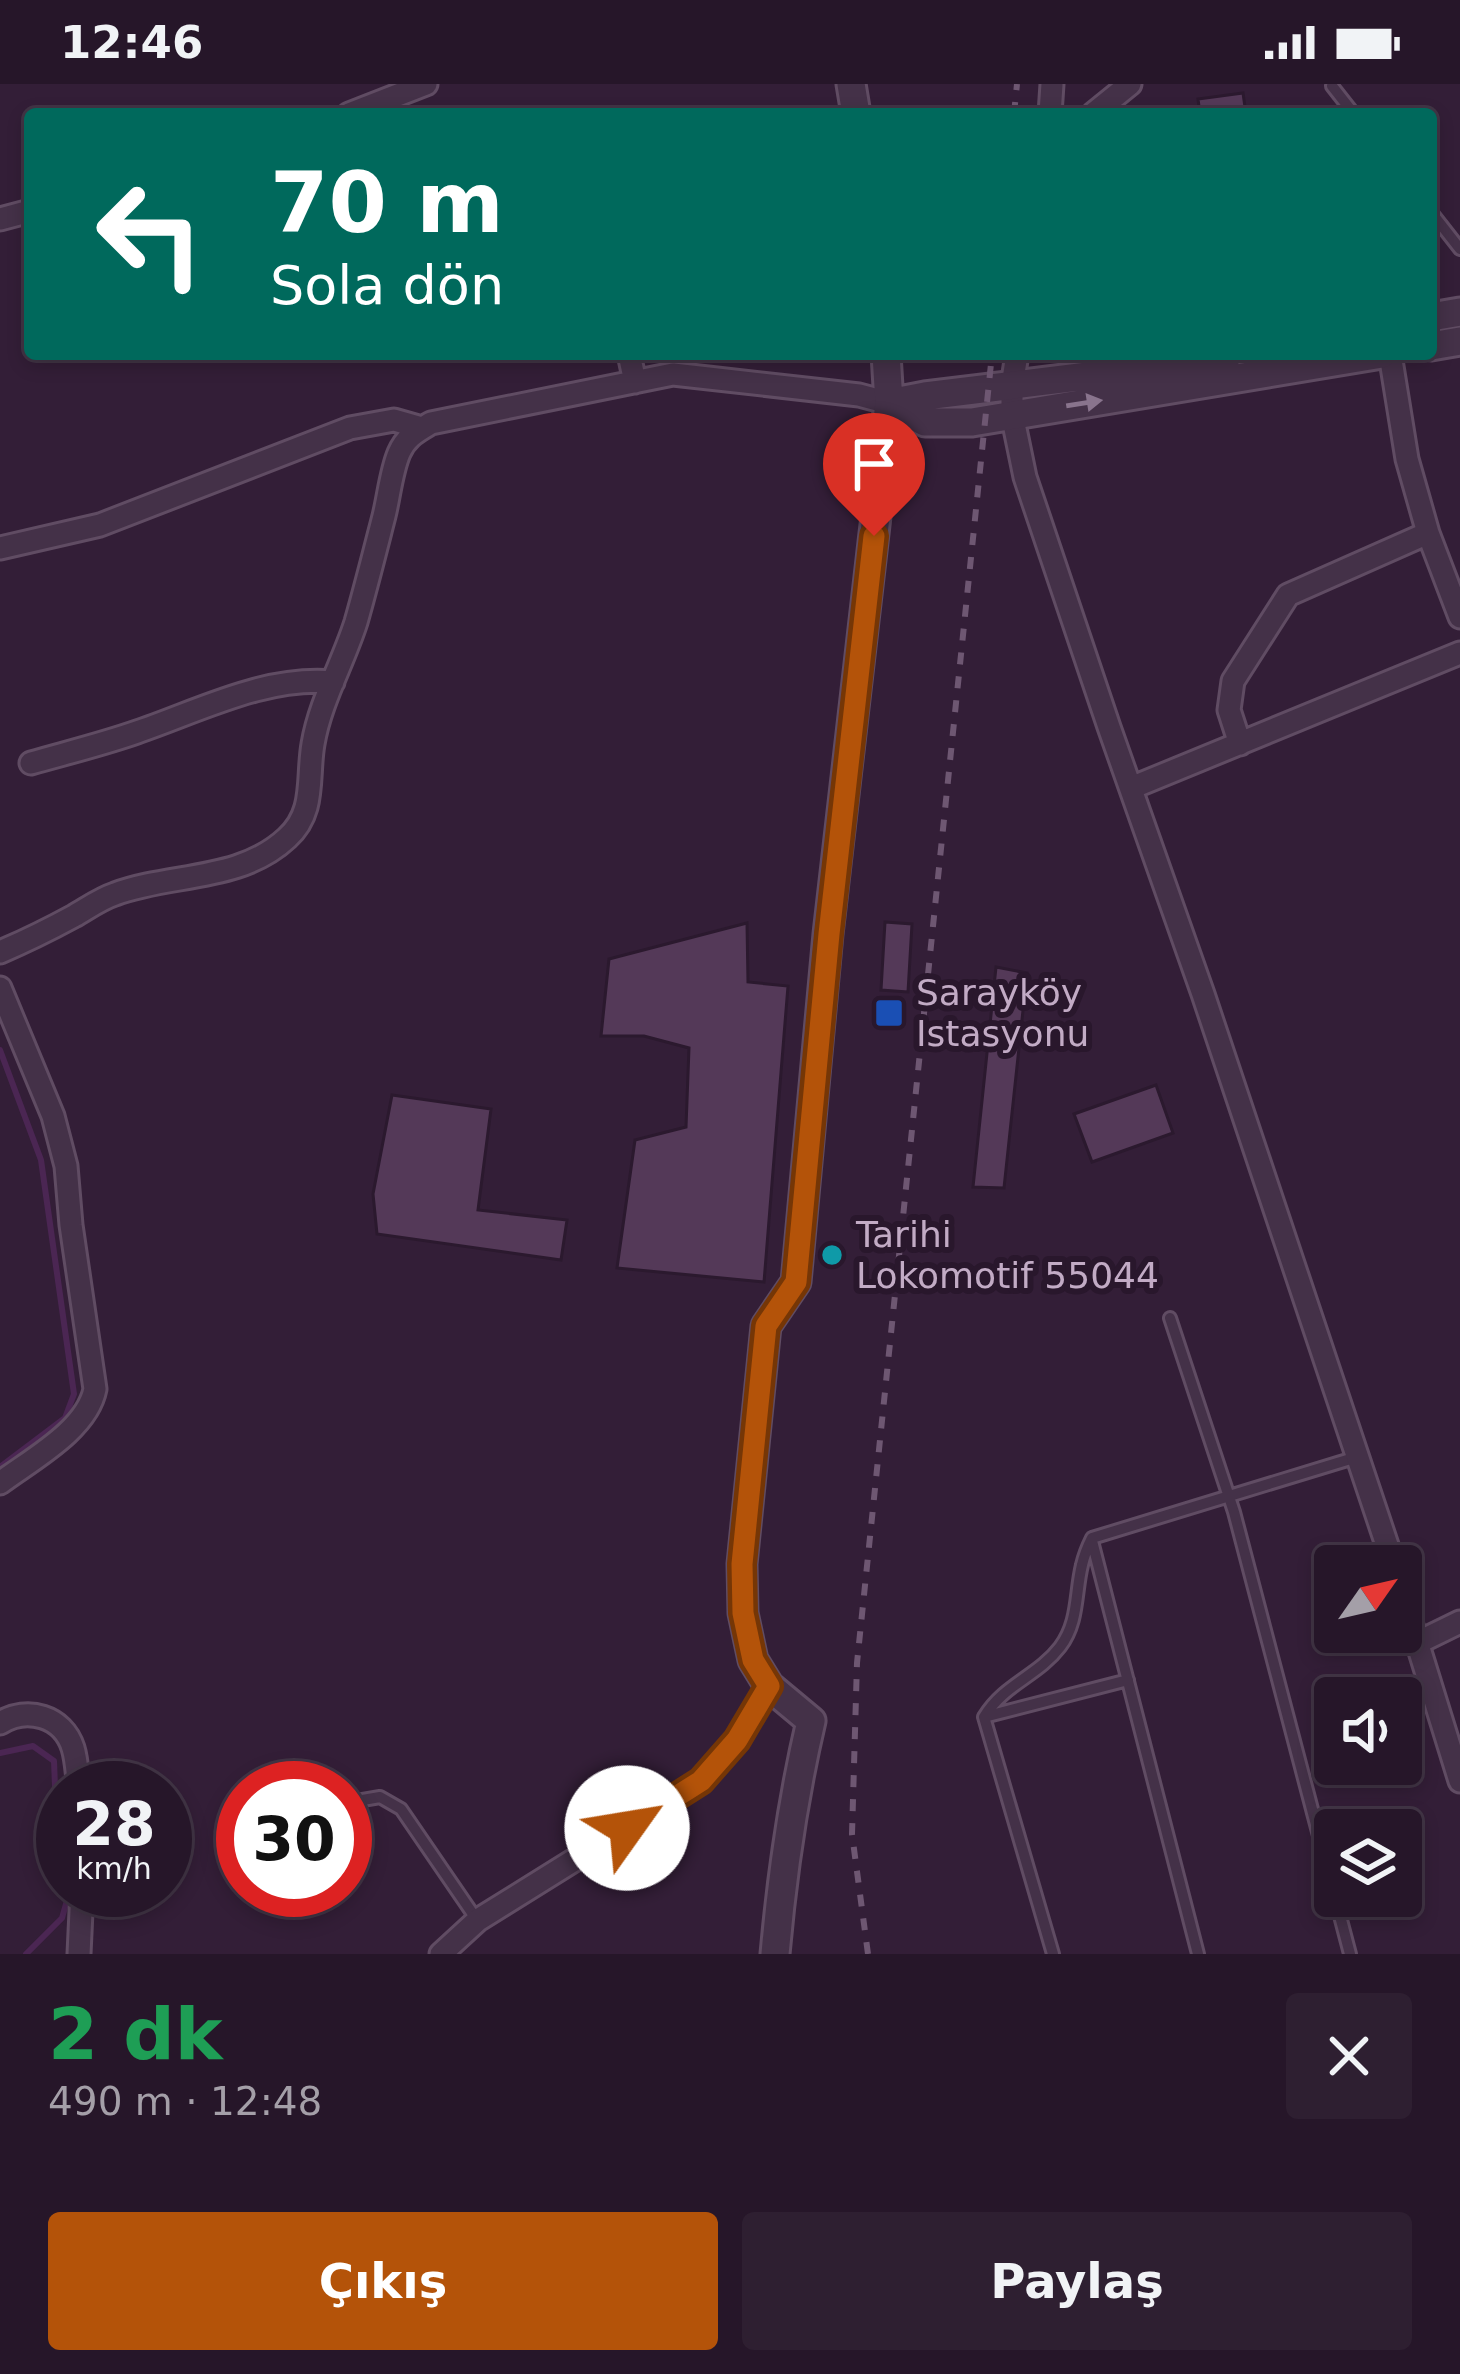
<!DOCTYPE html>
<html lang="tr">
<meta charset="utf-8">
<style>
:root{--surface:#261629;--page:#2e1f31;--text:#f1f3f6;--muted:#a49fa8;--line:#423546;--accent:#b45309}
body{margin:0;font-family:"DejaVu Sans",sans-serif;background:var(--page);color:var(--text);height:100vh;display:flex;flex-direction:column;font-size:45px;white-space:nowrap}
*{box-sizing:border-box;margin:0}
p{font-size:39px;color:var(--muted)}
.icon{flex:none;width:66px;height:66px;fill:none;stroke:currentColor;stroke-width:2;stroke-linecap:round;stroke-linejoin:round}
.map{position:relative;height:1870px;overflow:hidden}
.drawer{display:flex;flex-direction:column;background:var(--surface);flex:1}
.drawer>*{flex:none}
.hud{position:absolute;left:24px;top:24px;width:1413px;height:252px;border-radius:12px;box-shadow:0 6px 18px #0003,0 0 0 3px var(--line);background:#00695c;color:#fff;overflow:hidden}
.needle{width:78px;rotate:56deg}
.tools{position:absolute;left:1314px;top:1461px;display:grid;gap:24px}
.tools a{display:grid;place-items:center;width:108px;height:108px;border-radius:12px;background:var(--surface);box-shadow:0 6px 18px #0003,0 0 0 3px var(--line);font-size:60px}
.speed{position:absolute;left:36px;top:1677px;display:flex;gap:24px;font-size:60px;font-weight:700;text-align:center}
.speed>*{display:grid;place-content:center;width:156px;height:156px;border-radius:50%;background:var(--surface);box-shadow:0 6px 18px #0003,0 0 0 3px var(--line);line-height:1}
.speed small{font-size:30px;font-weight:400}
.speed .limit{border:18px solid #d22;background:#fff;color:#111}
.pin{position:absolute;display:grid;place-items:center;width:102px;height:102px;color:#fff;margin:-123px -51px;border-radius:50% 50% 50% 0;rotate:-45deg;box-shadow:0 0 12px #0007}
.pin .icon{rotate:45deg}
.me{position:absolute;width:132px;margin:-66px;rotate:58deg;stroke-linejoin:round;filter:drop-shadow(0 0 9px #0008)}
.turn{display:flex;align-items:center;gap:42px;height:252px;padding:0 48px;font-size:54px}
.turn .icon{width:156px;height:156px;stroke-width:2.5}
.turn b{display:block;font-size:84px;line-height:102px}
.round{display:grid;place-items:center;flex:none;width:126px;height:126px;border-radius:12px;background:var(--page)}
.head{display:flex;align-items:center;justify-content:space-between;height:204px;padding:0 48px}
h1{font-size:72px;font-weight:700;line-height:90px;color:#1e9e55}
.button{display:flex;gap:24px;margin-top:auto;padding:24px 48px}
.button a{flex:1;height:138px;border-radius:12px;background:var(--accent);color:#fff;font-size:48px;font-weight:700;line-height:138px;text-align:center}
.button a+a{background:var(--page);color:var(--text)}
.status{display:flex;justify-content:space-between;align-items:center;height:84px;padding:0 60px;background:var(--surface);direction:ltr}
.status svg{height:33px;fill:currentColor}
.map>svg:first-child{display:block}
</style>
<div class="status"><b>12:46</b><svg viewBox="0 0 49 12"><path d="M0 12V9h3v3zM5 12V6h3v6zM10 12V3h3v9zM15 12V0h3v12zM26 1h20v11H26zM47 4h2v5h-2z"/></svg></div>
<div class="map">
<svg width="1460" height="1870" viewBox="0 0 1460 1870">
<rect width="100%" height="100%" fill="#331e37"/>
<g fill="none" stroke-linecap="round" stroke-linejoin="round">
<path stroke="#4b2653" stroke-width="6" d="M0,966L41,1076L74,1310L65,1334L0,1383
M0,1669L33,1662L54,1677L57,1753L63,1771
M26,1870L62,1834L70,1806"/>
</g>
<path fill="#543958" stroke="#2b192e" stroke-width="3" d="M1243,9L1246,30H1200L1198,15Z
M885,838L912,840L908,908L881,906Z
M747,839L748,898L788,902L764,1198L617,1184L635,1056L686,1043L689,964L644,952H601L609,875Z
M996,883L1027,889L1004,1104L973,1103Z
M1156,1001L1173,1049L1092,1078L1074,1030Z
M392,1011L491,1025L478,1126L567,1136L561,1176L377,1150L373,1110Z"/>
<g fill="none" stroke-linecap="round" stroke-linejoin="round">
<g stroke="#604c63" stroke-width="16">
<path id="service" d="M1332,2L1354,30
M1431,128L1460,165
M1170,1234L1234,1428L1350,1870
M1092,1454L1357,1373
M1092,1457L1198,1870
M984,1633L1128,1596
M345,1719L380,1713L401,1725L477,1836
M1053,1870L984,1633C1004,1600 1038,1592 1060,1563C1079,1538 1075,1509 1082,1481C1084,1472 1088,1462 1092,1454"/>
</g>
<g stroke="#604c63" stroke-width="27">
<path id="minor" d="M349,30L426,0
M1050,30L1052,0
M1093,30L1130,0
M0,135L30,127
M629,270L635,298
M1017,270L1012,302V330L1025,393L1109,643L1203,910L1394,1482
M1390,270L1407,375L1428,449L1460,533
M0,464L100,441L350,344L394,336L422,344
M1240,660L1229,626L1233,597L1288,511L1428,449
M31,679C66,669 103,660 137,648C201,626 265,592 333,598
M1131,704L1460,569
M0,868C26,857 50,845 74,832C88,824 100,815 115,810C171,789 240,798 287,754C316,728 307,694 313,660C320,618 343,579 356,538C366,503 375,467 384,432C389,412 391,388 399,369C406,353 416,348 431,339L673,290L859,311L889,319
M0,904L53,1032L66,1082L71,1141L95,1305C87,1346 32,1375 0,1399
M1401,1506L1460,1697
M1417,1559L1460,1538
M0,1639C27,1622 63,1632 73,1664C77,1677 77,1691 79,1704
M79,1870L82,1806
M441,1870L478,1836L701,1697L737,1656L769,1602"/>
</g>
<g stroke="#604c63" stroke-width="33">
<path id="tertiary" d="M851,0L856,30
M1431,233L1460,228
M1431,262L1460,257
M889,319L925,338H972L1382,270
M889,319L925,312L1160,283L1229,270
M775,1870C782,1791 793,1714 811,1637L769,1602L753,1576L743,1529L742,1480L766,1242L796,1198L828,850L889,319L886,270"/>
</g>
<use href="#service" stroke="#443148" stroke-width="10"/>
<use href="#minor" stroke="#443148" stroke-width="21"/>
<use href="#tertiary" stroke="#443148" stroke-width="27"/>
<path stroke="#6e5772" stroke-width="6" stroke-dasharray="12 12" stroke-linecap="butt" d="M1014,30L1017,0
M868,1870L852,1750L857,1579L992,270"/>
</g>
<defs><path id="oneway-solid" d="M-6-.8H1V-3.2L6.5 0L1 3.2V.8H-6Z" transform="scale(3)"/></defs>
<use fill="#89748d" href="#oneway-solid" transform="translate(1084 319) rotate(-9)"/>
<g fill="none" stroke-linecap="round" stroke-linejoin="round">
<g stroke="#753606" stroke-width="30">
<path id="route" d="M627,1744L701,1697L737,1656L769,1602L753,1576L743,1529L742,1480L766,1242L796,1198L829,850L874,452"/>
</g>
<use href="#route" stroke="#b45309" stroke-width="21"/>
</g>
<rect fill="#1a4fb4" stroke="#29172c" stroke-width="4.5" x="874" y="914" width="30" height="30" rx="6"/>
<circle fill="#0f9aa8" stroke="#29172c" stroke-width="4.5" cx="832" cy="1171" r="12"/>
<g text-anchor="middle" stroke-width="12" stroke-linejoin="round" paint-order="stroke">
<g font-size="36" fill="#c2abc5" stroke="#29172c" text-anchor="start">
<text x="916" y="921">Sarayköy<tspan x="916" dy="41">Istasyonu</tspan></text>
<text x="856" y="1163">Tarihi<tspan x="856" dy="41">Lokomotif 55044</tspan></text>
</g>
</g>
</svg>
<div class="tools">
<a><svg class="needle" viewBox="-14 -14 28 28"><path d="M0-13l5 13h-10z" fill="#e53935"/><path d="M0 13l5-13h-10z" fill="#a49fa8"/></svg></a>
<a><svg class="icon" aria-label="sound" viewBox="0 0 24 24"><path d="M4 9h4l5-4v14l-5-4H4zM17 9q2 3 0 6"/></svg></a>
<a><svg class="icon" aria-label="layers" viewBox="0 0 24 24"><path d="M12 4l9 5-9 5-9-5zM3 14l9 5 9-5"/></svg></a>
</div>
<div class="speed"><div>28<small>km/h</small></div><div class="limit">30</div></div>
<div class="pin" style="left:874px;top:452px;background:#d93025"><svg class="icon" aria-label="arrive" viewBox="0 0 24 24"><path d="M6 21V4h12l-3 4 3 4H6"/></svg></div>
<svg class="me" style="left:627px;top:1744px" viewBox="-20 -20 40 40"><circle r="19" fill="#fff"/><path d="M0-13L10 11 0 6-10 11z" fill="#b45309"/></svg>
<div class="hud">
<div class="turn"><svg class="icon" aria-label="left" viewBox="0 0 24 24"><path d="M17 20v-9H6M10 6l-5 5 5 5"/></svg><div><b>70 m</b>Sola dön</div></div>
</div>
</div>
<section class="drawer">
<div class="head"><div><h1>2 dk</h1><p>490 m · 12:48</p></div><a class="round"><svg class="icon" aria-label="close" viewBox="0 0 24 24"><path d="M6 6l12 12M18 6L6 18"/></svg></a></div>
<div class="button"><a>Çıkış</a><a>Paylaş</a></div>
</section>
